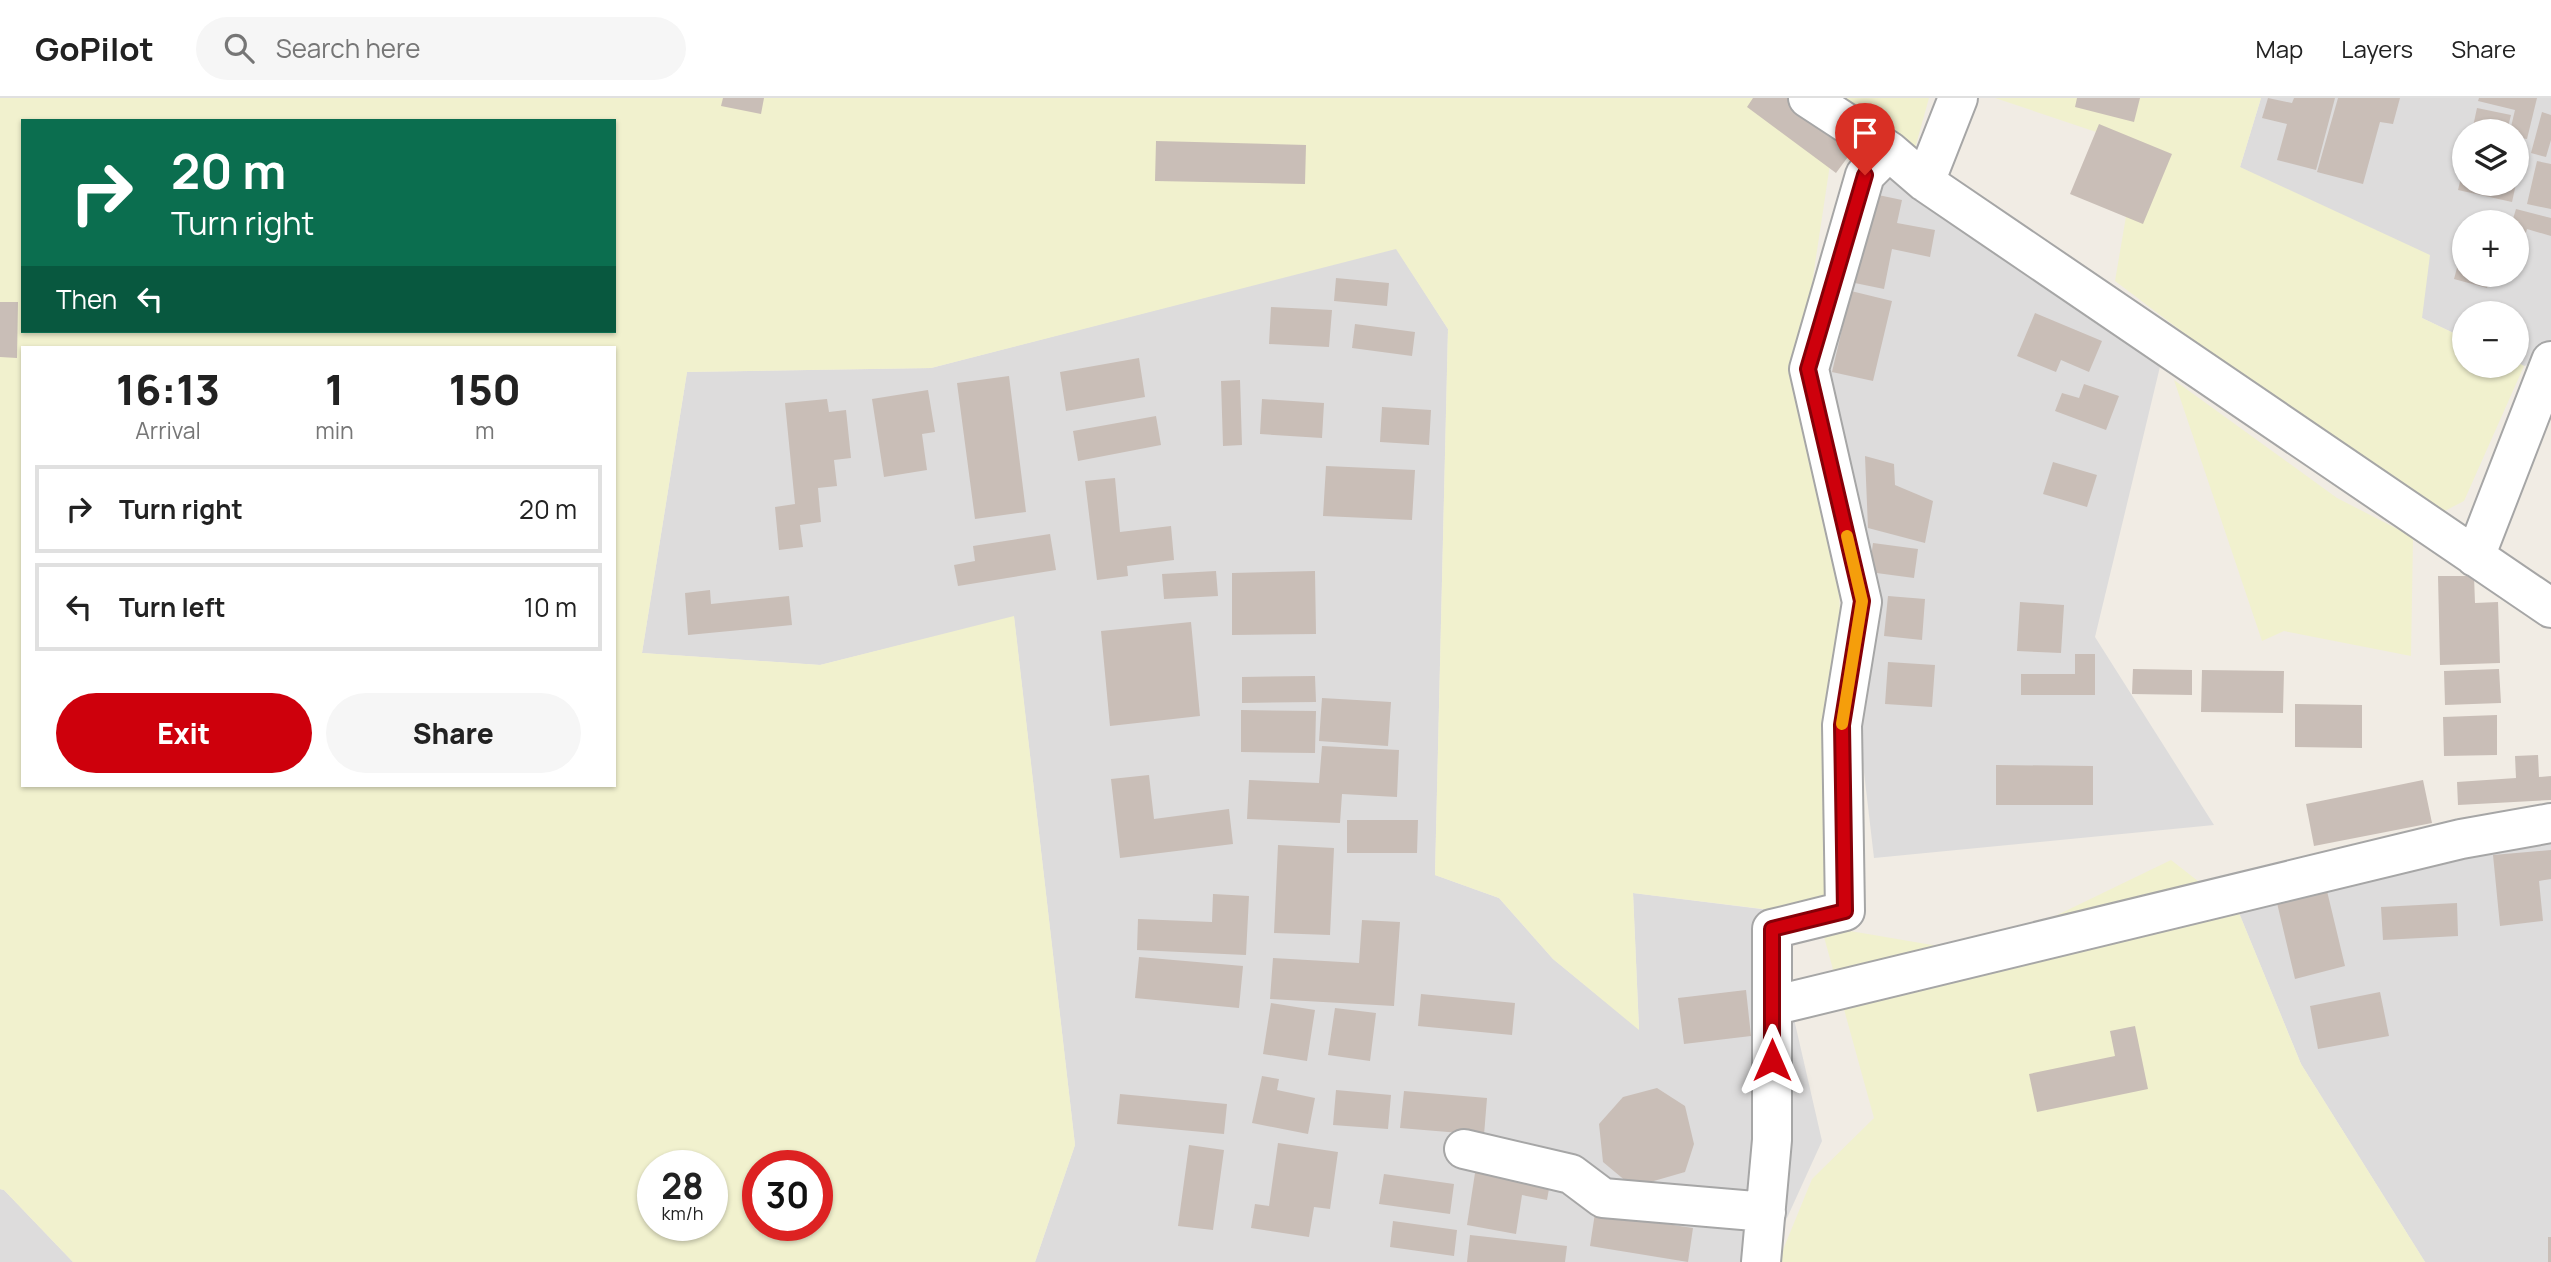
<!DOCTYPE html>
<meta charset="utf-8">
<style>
:root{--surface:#fff;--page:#f6f6f6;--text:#222;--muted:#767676;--line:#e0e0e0;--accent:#ce000c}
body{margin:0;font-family:Manrope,sans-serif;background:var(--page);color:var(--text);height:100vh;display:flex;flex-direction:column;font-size:26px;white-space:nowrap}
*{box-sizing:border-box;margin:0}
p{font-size:23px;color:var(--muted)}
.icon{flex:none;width:38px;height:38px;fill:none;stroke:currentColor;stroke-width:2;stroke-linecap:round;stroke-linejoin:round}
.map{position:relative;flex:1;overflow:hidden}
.panel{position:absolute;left:21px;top:248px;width:595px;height:441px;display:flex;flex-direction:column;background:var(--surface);border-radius:0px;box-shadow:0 2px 5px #0004}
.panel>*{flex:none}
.guide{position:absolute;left:21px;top:21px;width:595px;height:214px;border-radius:0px;box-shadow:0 2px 5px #0004;background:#0b6e4f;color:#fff;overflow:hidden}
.fabs{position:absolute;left:2452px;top:21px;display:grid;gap:14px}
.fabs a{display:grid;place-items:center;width:77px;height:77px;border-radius:50%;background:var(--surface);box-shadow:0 2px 5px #0004;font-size:35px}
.speed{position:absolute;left:637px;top:1052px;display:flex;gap:14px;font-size:35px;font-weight:700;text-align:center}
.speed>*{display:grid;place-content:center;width:91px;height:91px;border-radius:50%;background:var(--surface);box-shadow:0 2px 5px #0004;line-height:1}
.speed small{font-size:18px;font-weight:400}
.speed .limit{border:10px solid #d22;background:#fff;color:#111}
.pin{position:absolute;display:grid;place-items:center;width:60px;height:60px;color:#fff;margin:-72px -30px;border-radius:50% 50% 50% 0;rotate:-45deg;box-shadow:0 0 7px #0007}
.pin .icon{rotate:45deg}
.me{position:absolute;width:77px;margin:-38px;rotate:0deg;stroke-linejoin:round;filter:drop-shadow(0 0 5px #0008)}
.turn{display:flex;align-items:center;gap:24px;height:147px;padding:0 35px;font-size:32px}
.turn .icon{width:91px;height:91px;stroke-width:2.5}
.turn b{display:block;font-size:49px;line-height:60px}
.then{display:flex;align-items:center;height:66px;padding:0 35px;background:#0003;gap:14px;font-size:26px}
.eta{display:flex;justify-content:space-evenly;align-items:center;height:119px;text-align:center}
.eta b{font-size:42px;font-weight:800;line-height:49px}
.primary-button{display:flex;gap:14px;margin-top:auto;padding:14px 35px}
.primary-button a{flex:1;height:80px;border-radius:42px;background:var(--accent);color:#fff;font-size:28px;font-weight:800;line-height:80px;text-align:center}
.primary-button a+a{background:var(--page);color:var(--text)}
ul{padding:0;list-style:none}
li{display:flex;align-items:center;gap:21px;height:88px;margin:0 14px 10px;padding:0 21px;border:4px solid var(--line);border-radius:0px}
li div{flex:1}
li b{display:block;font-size:26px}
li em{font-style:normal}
header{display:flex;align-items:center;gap:42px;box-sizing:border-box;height:98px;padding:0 35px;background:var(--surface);border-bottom:2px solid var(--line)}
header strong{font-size:33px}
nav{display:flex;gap:38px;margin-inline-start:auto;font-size:24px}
.search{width:490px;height:63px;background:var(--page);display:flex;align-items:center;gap:18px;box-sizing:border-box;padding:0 24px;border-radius:38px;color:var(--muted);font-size:26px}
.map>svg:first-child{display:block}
</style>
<header>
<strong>GoPilot</strong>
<div class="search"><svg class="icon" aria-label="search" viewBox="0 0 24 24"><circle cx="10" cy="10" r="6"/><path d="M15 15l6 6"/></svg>Search here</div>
<nav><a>Map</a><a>Layers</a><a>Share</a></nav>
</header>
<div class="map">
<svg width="2551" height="1164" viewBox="0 0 2551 1164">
<rect width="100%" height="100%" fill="#f1ece4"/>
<path fill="#dddcdc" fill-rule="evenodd" d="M2261,0H2551V261L2524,268L2517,264L2516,215H2464V240L2422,220L2240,69ZM2464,33H2516V86H2464ZM2464,124H2516V177H2464Z
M1878,65L2164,252L2095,539L2214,727L1874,760L1815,255Z
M1396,150L1448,231L1435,777L1499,800L1553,861L1639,931L1633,795L1769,812L1822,1043L1767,1164H1035L1075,1047L1014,519L820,567L642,555L687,274L931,270Z
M2448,728H2551V1164H2425L2301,966L2239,815Z
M0,1091L4,1092L73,1164H0Z"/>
<path fill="#f1f1ce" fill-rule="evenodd" d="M0,0H1762L1832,53L1801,259L1836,413L1844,619L1837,820L1633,795L1639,932L1553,861L1499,800L1435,777L1448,231L1396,151L931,270L687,274L642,555L820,567L1014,518L1075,1047L1035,1164H73L4,1092L0,1091ZM23,23H614V233H23ZM23,250H614V688H23ZM653,1068H712V1127H653ZM758,1068H817V1127H758Z
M1836,0H1929L1914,54Z
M1995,0H2261L2240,69L2430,157L2422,220L2464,240V268H2516L2517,264L2524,268L2464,403L2435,418L2254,288L2115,183L2138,48Z
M2174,282L2337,400L2413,439L2411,558L2284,533L2262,543Z
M2171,762L2239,815L2301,966L2425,1164H1778L1812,1081L1874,1020L1821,828L1979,855Z"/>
<path fill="#c9beb7" d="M723,0H764L761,16L721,8Z
M1753,0H1799L1859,44L1836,75L1747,9Z
M2077,0H2140L2134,24L2075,9Z
M2268,0L2292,5L2294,0H2335L2316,72L2277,62L2287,26L2262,20Z
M2338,0H2400L2393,26L2380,24L2363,86L2317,74Z
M2479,0H2537L2527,41L2516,39V33H2510L2515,12L2478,3Z
M2477,10L2511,17L2507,33H2472Z
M2542,14L2551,17V42L2546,59L2531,55Z
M2099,26L2172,56L2143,126L2070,96Z
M1156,43L1306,47L1305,86L1155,83Z
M2537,63L2551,66V111L2527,106Z
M2463,71L2464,86H2516L2512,104L2458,92Z
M1864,94L1902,102L1897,125L1935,132L1930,159L1892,151L1884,191L1845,183Z
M2516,111L2551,120V138L2527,131L2517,167L2516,124H2512Z
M2463,148L2464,177H2491L2487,190L2454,181Z
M1336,180L1389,185L1387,208L1334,203Z
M1851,193L1892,203L1873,283L1832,274Z
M0,204H18L17,260L0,259Z
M1271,209L1332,212L1329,249L1269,246Z
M2035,215L2102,243L2089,274L2061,262L2056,274L2017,258Z
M1355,226L1415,234L1412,258L1352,250Z
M1139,260L1145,299L1066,313L1060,274Z
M1009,278L1026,414L975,421L957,285Z
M1240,282L1242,347L1223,348L1221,283Z
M2084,286L2119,298L2106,332L2055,313L2062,295L2079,300Z
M928,292L935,334L922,336L927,372L884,379L872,301Z
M827,301L829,314L846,312L851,360L834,362L837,388L818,390L821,424L800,427L803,449L779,452L775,409L795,406L785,305Z
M1262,301L1324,305L1322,340L1260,336Z
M1382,309L1431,312L1429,347L1380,344Z
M1156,318L1161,347L1078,363L1073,333Z
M1865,358L1894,366L1895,387L1933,403L1925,445L1868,430Z
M2053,364L2097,377L2087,409L2043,396Z
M1326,368L1415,372L1412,422L1323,418Z
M1115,380L1120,434L1171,428L1174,462L1127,468L1128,478L1097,482L1085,383Z
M1050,436L1056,472L958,488L954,467L975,463L973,448Z
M1873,445L1918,451L1914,480L1869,474Z
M1216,473L1218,498L1164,501L1162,476Z
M1315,473L1316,536L1232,537V475Z
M2438,478H2474L2475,505L2498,504L2500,565L2440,567Z
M710,492L711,506L789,498L792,527L688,537L685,495Z
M1888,498L1925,501L1922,542L1884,538Z
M2020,504L2064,507L2061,555L2017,553Z
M1191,524L1200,618L1110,628L1101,533Z
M2075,556H2095V597H2021V576H2075Z
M1888,564L1935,567L1932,609L1885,606Z
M2133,571L2192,572V597L2132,596Z
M2499,571L2501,605L2445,607L2444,573Z
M2202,572L2284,573L2283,615L2201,614Z
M1315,578L1316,604L1242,605V579Z
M1322,600L1391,604L1388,648L1319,643Z
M2295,606L2362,607V650L2295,649Z
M1241,612L1316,613L1315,655L1241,654Z
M2497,617V657L2444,658L2443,619Z
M1322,648L1399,652L1397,699L1342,696L1340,725L1247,721L1249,682L1319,685Z
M2538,657L2539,679L2551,678V702L2458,707L2457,684L2516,680L2515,658Z
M1996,667L2093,668V707H1996Z
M1149,677L1154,721L1229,711L1233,746L1120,760L1111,681Z
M2423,682L2432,725L2314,748L2306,706Z
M1347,722H1418L1417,755H1347Z
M1278,747L1334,750L1330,837L1274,835Z
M2551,752V781L2539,783L2543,823L2500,828L2493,757Z
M2327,793L2345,868L2295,881L2277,805Z
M1213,796L1249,798L1246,857L1137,852L1138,821L1212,824Z
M2457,805L2458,838L2383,842L2381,809Z
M1362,822L1400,824L1394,908L1270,901L1273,860L1359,865Z
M1139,859L1243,868L1239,910L1135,900Z
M1746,892L1751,938L1684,946L1678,900Z
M2380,894L2389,938L2318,951L2310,908Z
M1421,896L1515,905L1512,937L1418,928Z
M1271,905L1315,912L1307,963L1263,956Z
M1335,910L1376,915L1370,963L1328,957Z
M2135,928L2148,991L2037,1014L2029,976L2115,958L2110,933Z
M1262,978L1279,981L1277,992L1315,1000L1308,1036L1252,1025Z
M1657,990L1685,1008L1694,1046L1685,1074L1633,1089L1603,1064L1599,1026L1623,999Z
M1336,992L1391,997L1388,1031L1333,1027Z
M1404,993L1487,1000L1484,1037L1400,1030Z
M1120,996L1227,1006L1224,1036L1117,1026Z
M1278,1045L1338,1054L1330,1111L1314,1109L1309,1139L1251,1130L1255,1106L1269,1108Z
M1189,1047L1224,1052L1213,1132L1178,1128Z
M1477,1062L1552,1074L1547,1102L1522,1097L1516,1136L1467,1127Z
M1384,1076L1454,1086L1450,1116L1379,1106Z
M1595,1115L1693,1130L1688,1164L1590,1148Z
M1393,1123L1457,1132L1454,1158L1390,1149Z
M1470,1137L1567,1148L1565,1164H1467Z
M2548,1139H2551V1164H2548Z"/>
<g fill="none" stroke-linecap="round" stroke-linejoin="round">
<g stroke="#a6a6a6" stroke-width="42">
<path id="minor" d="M1808,0L1889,53L1925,84L2551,510
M1925,84L1958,0
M2475,459L2551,263
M1772,908L2461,741L2551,725
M1464,1051L1571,1076L1603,1100L1766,1114
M1761,1164L1772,1042V831L1845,813L1842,627L1862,504L1809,271L1865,77L1889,53"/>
</g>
<use href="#minor" stroke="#fff" stroke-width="38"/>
</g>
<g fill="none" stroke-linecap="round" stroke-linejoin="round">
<g stroke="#860008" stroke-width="18">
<path id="route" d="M1772,962V831L1845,813L1842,627L1862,503L1808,271L1865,77"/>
</g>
<use href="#route" stroke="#ce000c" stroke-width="12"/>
<path stroke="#f59e0b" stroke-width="12" d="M1842,626L1862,503L1847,438"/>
</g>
</svg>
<div class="fabs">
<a><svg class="icon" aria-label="layers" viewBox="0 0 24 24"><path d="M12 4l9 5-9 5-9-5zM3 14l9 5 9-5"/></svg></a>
<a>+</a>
<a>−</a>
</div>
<div class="speed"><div>28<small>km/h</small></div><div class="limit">30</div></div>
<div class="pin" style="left:1865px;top:77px;background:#d93025"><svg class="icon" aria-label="arrive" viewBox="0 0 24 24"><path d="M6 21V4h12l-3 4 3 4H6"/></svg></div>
<svg class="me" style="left:1772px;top:962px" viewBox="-20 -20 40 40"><path d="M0-17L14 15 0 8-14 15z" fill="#ce000c" stroke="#fff" stroke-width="4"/></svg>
<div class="guide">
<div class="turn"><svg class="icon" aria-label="right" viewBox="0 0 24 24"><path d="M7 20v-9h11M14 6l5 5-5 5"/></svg><div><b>20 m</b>Turn right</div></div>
<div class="then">Then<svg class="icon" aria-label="left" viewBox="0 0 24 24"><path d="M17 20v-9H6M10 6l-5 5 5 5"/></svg></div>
</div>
<section class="panel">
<div class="eta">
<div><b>16:13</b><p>Arrival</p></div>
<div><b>1</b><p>min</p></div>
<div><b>150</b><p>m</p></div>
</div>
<ul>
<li><svg class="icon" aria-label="right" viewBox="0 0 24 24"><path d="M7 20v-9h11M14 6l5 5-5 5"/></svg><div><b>Turn right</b></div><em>20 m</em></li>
<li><svg class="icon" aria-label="left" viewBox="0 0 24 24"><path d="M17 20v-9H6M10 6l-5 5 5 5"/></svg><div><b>Turn left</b></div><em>10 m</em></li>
</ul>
<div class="primary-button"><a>Exit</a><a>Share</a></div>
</section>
</div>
